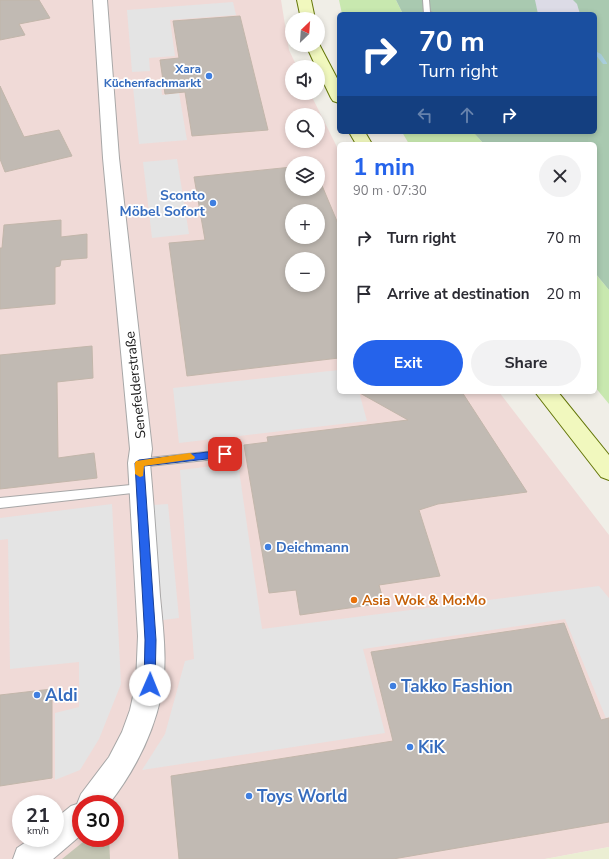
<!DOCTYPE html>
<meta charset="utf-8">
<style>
:root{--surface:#fff;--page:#f2f2f3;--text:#2b2b33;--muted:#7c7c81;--accent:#2563eb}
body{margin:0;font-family:"Nunito Sans",sans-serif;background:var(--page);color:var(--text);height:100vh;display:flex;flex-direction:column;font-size:15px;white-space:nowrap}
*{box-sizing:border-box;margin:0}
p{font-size:13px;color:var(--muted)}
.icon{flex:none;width:22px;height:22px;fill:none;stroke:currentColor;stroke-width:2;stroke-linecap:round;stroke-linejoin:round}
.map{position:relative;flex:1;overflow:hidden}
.drawer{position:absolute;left:337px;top:142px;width:260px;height:252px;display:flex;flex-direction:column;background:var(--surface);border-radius:6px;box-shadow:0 2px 6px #0003}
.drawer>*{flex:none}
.guide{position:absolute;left:337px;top:12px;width:260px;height:122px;border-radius:6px;box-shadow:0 2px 6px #0003;background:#1a4fa0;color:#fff;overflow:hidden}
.needle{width:26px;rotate:25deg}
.buttons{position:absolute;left:285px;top:12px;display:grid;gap:8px}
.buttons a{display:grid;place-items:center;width:40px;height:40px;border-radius:50%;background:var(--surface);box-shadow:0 2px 6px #0003;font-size:20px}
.speed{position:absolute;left:12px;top:795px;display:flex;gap:8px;font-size:20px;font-weight:700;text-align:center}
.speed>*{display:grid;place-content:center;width:52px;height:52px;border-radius:50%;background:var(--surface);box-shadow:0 2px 6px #0003;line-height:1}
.speed small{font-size:10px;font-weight:400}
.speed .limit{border:6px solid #d22;background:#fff;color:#111}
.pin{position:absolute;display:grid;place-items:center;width:34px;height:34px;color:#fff;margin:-17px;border-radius:8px;box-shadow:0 2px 6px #0006}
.me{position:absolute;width:44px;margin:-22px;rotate:1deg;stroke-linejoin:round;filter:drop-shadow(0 0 3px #0008)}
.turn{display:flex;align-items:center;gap:14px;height:84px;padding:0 16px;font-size:18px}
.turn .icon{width:52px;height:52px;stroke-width:2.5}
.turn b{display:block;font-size:28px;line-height:34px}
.lanes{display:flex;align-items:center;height:38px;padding:0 16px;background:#0003;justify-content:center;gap:20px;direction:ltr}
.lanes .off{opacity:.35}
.round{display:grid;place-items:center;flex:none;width:42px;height:42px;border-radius:21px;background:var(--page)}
.headline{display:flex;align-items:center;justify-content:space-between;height:68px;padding:0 16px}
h1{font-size:24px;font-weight:700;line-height:30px;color:var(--accent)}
.action{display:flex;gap:8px;margin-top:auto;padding:8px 16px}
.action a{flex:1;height:46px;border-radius:24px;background:var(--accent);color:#fff;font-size:16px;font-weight:700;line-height:46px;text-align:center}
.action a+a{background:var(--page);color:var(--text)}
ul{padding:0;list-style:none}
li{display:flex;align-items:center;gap:12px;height:56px;padding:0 16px}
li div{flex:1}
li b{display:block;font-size:15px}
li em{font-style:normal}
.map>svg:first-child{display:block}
</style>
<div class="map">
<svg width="609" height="859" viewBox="0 0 609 859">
<rect width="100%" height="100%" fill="#f0eee7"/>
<path fill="#f0dad7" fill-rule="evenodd" d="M0,0H281L289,50L297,67H292V93H310L339,151V392H499L609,535V847L545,859H0ZM292,115H318V141H292ZM292,163H318V189H292ZM292,211H318V237H292ZM292,259H318V285H292ZM21,804H55V838H21ZM81,804H115V838H81Z"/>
<path fill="#c4c5b3" d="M88,838H109L110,859H62Z"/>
<path fill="#ebeed3" d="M609,847V859H545Z"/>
<path fill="#c8e8af" d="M339,0H396L403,14H342Z
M402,132H473L484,144H409Z
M595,273L609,290V404L595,387Z"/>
<path fill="#a9c9b0" d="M396,0H609V290L595,273V144H484L473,132H595V14H403Z"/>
<path fill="#e4e4e4" d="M233,2L236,15L170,20L175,56L149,58L150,71L132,72L127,10Z
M161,84L162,95L179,93L187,140L139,144L133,87Z
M177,159L189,234L152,238L143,162Z
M339,370V392H359L367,421L179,443L173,388Z
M238,463L262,629L599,586L609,598V717L606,718L565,619L363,649L385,733L142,770L165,734L185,661L194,659L180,470Z
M112,504L121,684L99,739L80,770L55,780V713L79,707V662L10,669L8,539L0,540V518Z
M168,504L179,618L163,620L153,505Z"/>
<path fill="#dcdbe6" d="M535,0H573L577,4L580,14H538Z"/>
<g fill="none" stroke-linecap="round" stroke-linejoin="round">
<path fill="#a9cedc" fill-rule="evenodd" d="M595,51L601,54L607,63V64H603L595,54Z"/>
</g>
<path fill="#c1bab3" stroke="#c2b6aa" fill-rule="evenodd" d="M0,0H39L50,18L19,24L25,35L0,40Z
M240,16L268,130L192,136L185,92L165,94L160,60L179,58L173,21Z
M0,86L24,137L59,130L72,156L5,172L0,159Z
M292,167V189H318V176L339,226V358L187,376L169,243L205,240L194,177ZM292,211H318V237H292ZM292,259H318V285H292Z
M61,220V237L87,234V258L61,260L60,266L55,267V304L0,309V248H2L4,225Z
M92,346L93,378L57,382L58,458L94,453L97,478L0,489V355Z
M358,392H462L527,492L438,504L419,510L440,576L379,585L384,603L300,615L296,590L269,593L244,445L268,442L267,437L408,420Z
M564,623L601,720L609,718V822L393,859H179L171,776L393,741L371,652Z
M52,689V778L0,786V695Z"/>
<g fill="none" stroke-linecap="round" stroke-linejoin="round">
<g stroke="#a7a7a7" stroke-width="2">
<path id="service" d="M423,0H429L430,12L435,14H424Z
M225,450L229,451L231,454L229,457L225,458L139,467L135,466L133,463L135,460L139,459Z
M141,484L145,485L147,488L145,491L141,492L0,508V498Z"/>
</g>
<g stroke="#a7a7a7" stroke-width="2">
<path id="minor" d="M93,0H107L119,158L152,449L150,463C154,507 157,552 160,596C163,629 168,663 161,696C153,735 133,773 109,804H81V835L53,859H13L17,848L32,838H55V819L71,806L77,804L81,794L109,757L122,732L130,710L136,683L138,636L128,463L130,449L103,158Z"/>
</g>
<g stroke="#647608" stroke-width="2">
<path id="secondary" d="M297,0H311L315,19H301Z
M318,42L339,82V103L333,101L331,98L318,71V67H316L306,45H318Z
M349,132H365L372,144H356Z
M535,392H558L609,455V480L601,477Z"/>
</g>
<use href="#service" fill="#fff" fill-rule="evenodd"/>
<use href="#minor" fill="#fff" fill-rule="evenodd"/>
<use href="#secondary" fill="#f1f8be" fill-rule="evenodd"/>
</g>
<path fill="#2563eb" stroke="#184099" d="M225,450L230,454L225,457L144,466L156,640L155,685L154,688L150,690L146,688L144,685L145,640L135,463L139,460Z"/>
<path fill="#f59e0b" d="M190,453L195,457L194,459L144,466L143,476L140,477L135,474V463L136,461Z"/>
<g fill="#3f7fe0" stroke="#fff" stroke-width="1.5">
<circle cx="209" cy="76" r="4"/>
<circle cx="213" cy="203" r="4"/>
<circle cx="268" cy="547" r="4"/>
<circle cx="393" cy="686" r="4"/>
<circle cx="37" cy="695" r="4"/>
<circle cx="410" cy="747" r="4"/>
<circle cx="249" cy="796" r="4"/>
</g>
<circle fill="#e8710a" stroke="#fff" stroke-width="1.5" cx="354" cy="600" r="4"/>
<g text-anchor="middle" stroke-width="3.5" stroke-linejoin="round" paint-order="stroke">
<g font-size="12" font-weight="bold" fill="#366cbe" stroke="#fff" text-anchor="end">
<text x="201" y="73">Xara<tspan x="201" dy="14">Küchenfachmarkt</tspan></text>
</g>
<g font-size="14" font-weight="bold" fill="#366cbe" stroke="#fff" text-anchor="end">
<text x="205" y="200">Sconto<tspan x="205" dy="16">Möbel Sofort</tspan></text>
<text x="276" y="552" text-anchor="start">Deichmann</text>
</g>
<g font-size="14" fill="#202020" stroke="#fff">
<text transform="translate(135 385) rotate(-96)" y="5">Senefelderstraße</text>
</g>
<g font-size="14" font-weight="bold" fill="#c56008" stroke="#fff" text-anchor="start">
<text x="362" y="605">Asia Wok &amp; Mo:Mo</text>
</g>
<g font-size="17" font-weight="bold" fill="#366cbe" stroke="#fff" text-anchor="start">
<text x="401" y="692">Takko Fashion</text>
<text x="45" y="701">Aldi</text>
<text x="418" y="753">KiK</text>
<text x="257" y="802">Toys World</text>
</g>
</g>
</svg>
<div class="buttons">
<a><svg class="needle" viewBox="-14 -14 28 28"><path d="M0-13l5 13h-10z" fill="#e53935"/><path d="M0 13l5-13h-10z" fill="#7c7c81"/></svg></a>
<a><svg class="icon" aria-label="sound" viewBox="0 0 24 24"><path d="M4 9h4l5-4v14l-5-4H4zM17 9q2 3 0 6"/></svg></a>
<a><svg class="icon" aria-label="search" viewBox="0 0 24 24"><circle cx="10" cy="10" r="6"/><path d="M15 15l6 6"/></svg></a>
<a><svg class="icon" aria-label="layers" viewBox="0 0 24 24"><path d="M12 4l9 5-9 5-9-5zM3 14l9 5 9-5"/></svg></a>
<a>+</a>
<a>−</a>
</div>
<div class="speed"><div>21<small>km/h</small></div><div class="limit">30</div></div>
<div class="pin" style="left:225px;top:454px;background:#d93025"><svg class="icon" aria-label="arrive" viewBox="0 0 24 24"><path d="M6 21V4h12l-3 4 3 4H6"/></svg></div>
<svg class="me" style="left:150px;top:685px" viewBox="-20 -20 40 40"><circle r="19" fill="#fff"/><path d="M0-13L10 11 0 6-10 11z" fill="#2563eb"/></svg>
<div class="guide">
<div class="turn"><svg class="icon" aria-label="right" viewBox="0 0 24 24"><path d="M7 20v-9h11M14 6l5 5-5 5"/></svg><div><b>70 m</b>Turn right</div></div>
<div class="lanes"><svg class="icon off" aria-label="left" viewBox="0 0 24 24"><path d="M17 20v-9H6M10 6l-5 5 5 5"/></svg><svg class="icon off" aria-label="ahead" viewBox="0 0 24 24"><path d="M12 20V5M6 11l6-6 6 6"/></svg><svg class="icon" aria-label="right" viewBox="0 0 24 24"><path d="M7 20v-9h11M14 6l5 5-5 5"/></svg></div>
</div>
<section class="drawer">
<div class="headline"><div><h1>1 min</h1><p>90 m · 07:30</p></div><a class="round"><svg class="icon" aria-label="close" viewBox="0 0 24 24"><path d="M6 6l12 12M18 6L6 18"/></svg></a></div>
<ul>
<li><svg class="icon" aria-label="right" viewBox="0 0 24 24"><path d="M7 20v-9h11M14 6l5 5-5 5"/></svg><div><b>Turn right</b></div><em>70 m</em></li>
<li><svg class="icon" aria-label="arrive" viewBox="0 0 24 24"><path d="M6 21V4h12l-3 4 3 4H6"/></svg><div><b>Arrive at destination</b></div><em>20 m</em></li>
</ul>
<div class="action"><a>Exit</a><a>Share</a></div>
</section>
</div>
